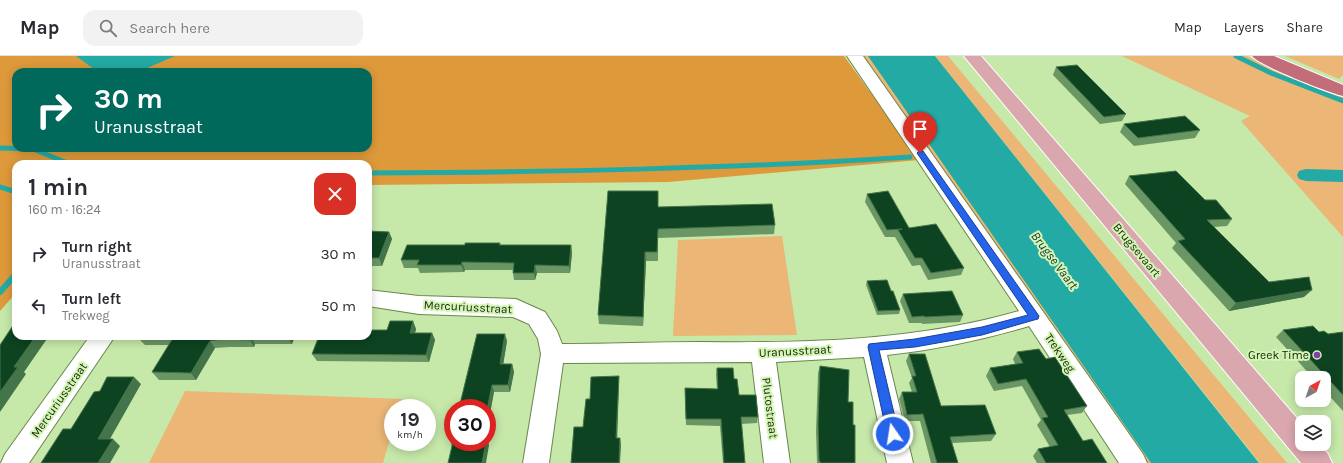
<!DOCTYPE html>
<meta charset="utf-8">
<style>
:root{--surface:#fff;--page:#f2f2f3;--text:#2b2b33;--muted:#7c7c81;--line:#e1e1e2}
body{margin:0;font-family:Karla,sans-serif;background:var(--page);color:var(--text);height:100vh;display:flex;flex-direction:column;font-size:15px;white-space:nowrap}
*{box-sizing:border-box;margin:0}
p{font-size:13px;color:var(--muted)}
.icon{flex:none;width:22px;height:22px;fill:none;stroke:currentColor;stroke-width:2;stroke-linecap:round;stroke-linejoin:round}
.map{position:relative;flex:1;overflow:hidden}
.panel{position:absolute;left:12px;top:104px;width:360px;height:180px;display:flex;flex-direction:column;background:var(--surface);border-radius:12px;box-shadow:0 2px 10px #0003}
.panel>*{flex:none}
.guide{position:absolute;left:12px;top:12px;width:360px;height:84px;border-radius:12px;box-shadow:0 2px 10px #0003;background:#00695c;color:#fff;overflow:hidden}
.needle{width:26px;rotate:40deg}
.buttons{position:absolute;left:1295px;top:315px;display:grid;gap:8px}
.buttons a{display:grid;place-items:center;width:36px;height:36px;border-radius:8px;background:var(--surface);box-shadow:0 2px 10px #0003;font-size:20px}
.speed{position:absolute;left:384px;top:343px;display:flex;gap:8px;font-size:20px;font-weight:700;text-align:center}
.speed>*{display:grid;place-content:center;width:52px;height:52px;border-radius:50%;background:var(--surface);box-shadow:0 2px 10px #0003;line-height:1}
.speed small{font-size:10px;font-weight:400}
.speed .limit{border:6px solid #d22;background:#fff;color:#111}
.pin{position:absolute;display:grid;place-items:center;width:34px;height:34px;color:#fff;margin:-41px -17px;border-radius:50% 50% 50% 0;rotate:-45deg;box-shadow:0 0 4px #0007}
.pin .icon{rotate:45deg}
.me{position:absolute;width:44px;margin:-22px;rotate:347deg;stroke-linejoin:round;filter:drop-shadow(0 0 3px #0008)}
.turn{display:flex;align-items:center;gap:14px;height:84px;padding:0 16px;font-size:18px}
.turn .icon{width:52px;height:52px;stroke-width:2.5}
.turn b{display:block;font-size:28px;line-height:34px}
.round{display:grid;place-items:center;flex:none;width:42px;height:42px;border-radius:12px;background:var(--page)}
.summary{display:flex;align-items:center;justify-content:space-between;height:68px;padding:0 16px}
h1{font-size:24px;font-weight:700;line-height:30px}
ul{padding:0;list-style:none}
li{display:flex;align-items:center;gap:12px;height:52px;padding:0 16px}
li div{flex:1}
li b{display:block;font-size:15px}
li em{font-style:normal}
header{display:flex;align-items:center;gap:24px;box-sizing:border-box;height:56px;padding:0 20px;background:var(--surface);border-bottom:1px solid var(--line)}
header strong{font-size:19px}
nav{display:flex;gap:22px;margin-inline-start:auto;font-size:14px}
.search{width:280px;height:36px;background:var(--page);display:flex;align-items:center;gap:10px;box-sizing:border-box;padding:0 14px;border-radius:12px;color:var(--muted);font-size:15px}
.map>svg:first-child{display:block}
</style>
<header>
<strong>Map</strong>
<div class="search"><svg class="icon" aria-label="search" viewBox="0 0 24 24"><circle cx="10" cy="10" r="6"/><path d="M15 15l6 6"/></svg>Search here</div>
<nav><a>Map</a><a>Layers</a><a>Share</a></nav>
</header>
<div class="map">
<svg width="1343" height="407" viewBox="0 0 1343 407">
<rect width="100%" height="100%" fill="#c6e8a9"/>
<path fill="#ebb676" d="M862,0H869L1151,407H1143Z
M935,0H948L1287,407H1260Z
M1122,0H1247L1276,14L1343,41V181L1241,65L1250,60Z
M1285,0H1343V19L1339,23Z
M782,180L797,279L673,280L678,184Z
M185,335L402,343L399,352H393V373L383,407H149Z"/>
<path fill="#de993a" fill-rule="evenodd" d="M0,0H844L919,104L668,126L368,129V108H16V237L0,255ZM16,16H368V92H16Z"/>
<path fill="#24aaa4" d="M76,0H175L138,16H98Z
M868,0H935L1259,407H1151Z"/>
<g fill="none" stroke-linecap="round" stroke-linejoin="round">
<path stroke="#24aaa4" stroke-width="5" d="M1236,0L1271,17L1343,45
M0,92L33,93L70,108
M368,117C549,116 729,113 910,101
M0,131L16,136"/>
<path stroke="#24aaa4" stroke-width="6" d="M0,236L16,218"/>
<path fill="#24aaa4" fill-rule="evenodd" d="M1306,113L1343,114V126L1306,125L1299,123L1297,119L1299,115Z"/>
<g stroke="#69874d" stroke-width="2">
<path id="street" d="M847,0H863L1108,348L1143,398L1147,407H1119L1029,270C982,284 935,294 887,299L913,407H887L864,301L776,306L790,407H764L752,306L563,307L549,407H523L541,298L538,283L529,268L513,261L419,258L368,250V234L419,240L516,243L545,256L557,275L562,288C609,288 655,286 701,286C809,287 915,285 1019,255Z
M90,280H115L29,407H1L5,398Z"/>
</g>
<g stroke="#fff" stroke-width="2">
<path id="primary" d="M964,0H981L1302,368V388H1319L1328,398L1332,407H1301Z"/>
</g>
<g stroke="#fff" stroke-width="2">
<path id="highway" d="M1252,0H1274L1343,29V40C1329,37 1258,9 1252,0Z"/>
</g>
<use href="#street" fill="#fff" fill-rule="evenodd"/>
<use href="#primary" fill="#dba7af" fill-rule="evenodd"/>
<use href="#highway" fill="#c36d7a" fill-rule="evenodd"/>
</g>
<path fill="#6a9664" d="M1056,11L1126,58L1122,65L1100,68L1053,19Z
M1124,68L1200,74L1195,82L1134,90L1120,76Z
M1129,120L1205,144L1232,163L1227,170L1214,171L1269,226L1304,241L1229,255L1172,192L1176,187L1125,128Z
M867,138L909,172L964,212L961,219L928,224L920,209L912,210L895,181H885L865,146Z
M658,151L775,169L774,178L658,182V205H646L643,270L599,268L598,259Z
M368,175L389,176L392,183L382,210H368Z
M500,187L501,189H571L572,197L570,217H537L535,224H514L513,217V214H465L464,216L420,217L418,212H404L401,204L465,189Z
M867,225L891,235L900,254L899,258L877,259L866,229Z
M903,238L963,259L960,266L922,268V267H909L900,245Z
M413,265L416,273L415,277H432L435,284L429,306L317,305L312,298Z
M1283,274L1319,276L1328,278L1343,276V355L1324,334V322H1313L1276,281Z
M140,280H295L292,288H255L254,291H229L215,292L196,324H159L152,316L169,289H145L138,282Z
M507,285L503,308H512L514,316L510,336H494L487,373V352L460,348Z
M1017,296L1046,303L1087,350L1082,357L1067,359L1083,385L1107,407H1037L1033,400L1038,393L1050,391L1037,369L1041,364L1022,330L994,335L986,320L990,312L1015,308L1013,303Z
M909,298L941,350L996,378L991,385L952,387L958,407H931L920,365H905L899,343L902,336H912L909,327L912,322L906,305Z
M820,310L848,346L853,369L855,407H817L816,375L818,317Z
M717,312L734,323L739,339L758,361L757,367L741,368L745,407H723L720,370L686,369L685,332L717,333L716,319Z
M453,369V386H487V384L489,389L452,391L450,384Z"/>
<path fill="#447449" d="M389,176L392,183L382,210L379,202Z
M571,189L572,197L570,217L569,210Z
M645,196L646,205L643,270V261Z
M462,206L465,214L464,216L461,209Z
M535,209L537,217L535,224L534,217Z
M1312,234L1304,241L1229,255L1236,247Z
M413,265L416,273L413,284L410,277Z
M432,277L435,284L429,306L426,299Z
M505,278L507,285L502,316L500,308Z
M36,280H49L24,316L26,318L0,356V336L14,311Z
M288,280H295L292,288L287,281Z
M251,281L255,288L254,291L250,284Z
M210,285L215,292L196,324L191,317Z
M512,308L514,316L510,336L508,329Z
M619,320V327L617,389L616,382Z
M134,321L141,328L106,390L98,383Z
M492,329L494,336L487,373V354Z
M620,382L621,389L620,407H619Z
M113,383L120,390L110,407H98Z
M487,384L489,389L486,407H482L486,386H487Z"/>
<path fill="#0d4320" stroke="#447449" d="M1077,9L1126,58L1104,61L1056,11Z
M1185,60L1200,74L1138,82L1124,68Z
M1176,115L1205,144H1216L1232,163L1207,164L1269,226L1309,221L1312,234L1236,247L1178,185L1185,183L1129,120Z
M608,135H658V151L772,148L775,169L658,173L657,196H645L643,261L598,259Z
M888,135L909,172L936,168L964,212L931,217L922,202H915L898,174L902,173L887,174L867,138Z
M368,175L389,176L379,202H368Z
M465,187H500L499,189H571L569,210L535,209L534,217H513L514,207L462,206L461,209H417L419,204H401L407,189H465Z
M887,224L891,235H893L900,254L878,255L867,225Z
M952,235L963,259L925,261L924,260L912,261L903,238Z
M16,265V280H36L14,311H18L0,336V289Z
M390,265H413L410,277H432L426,299L312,298L319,280H368V274H387Z
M1313,270L1319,276L1324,275L1328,278L1343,276V339L1283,274Z
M477,278H505L500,308H512L508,329H492L487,354V352H456V348H460Z
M140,280H288L287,281H251L250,284L223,283L210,285L191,317L152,316L173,282H138Z
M1039,293L1046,303L1055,301L1087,350L1064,354L1083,385L1092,383L1107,407H1046L1038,393L1058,389L1042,362L1048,361L1026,323L998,328L990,312L1023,307L1017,296Z
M909,298H925L941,350L985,349L996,378L950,381L958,407H937L923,358L907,359L902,336H917L912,320H916Z
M820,310L849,314L848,346H853V369H855V407H820V405H819L818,368Z
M717,312H733L734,323H737L739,339H756L758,361H741L745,407H724L721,363H686L685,332L718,333Z
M619,320L616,382H620L619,407H571L574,371H583L586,343H590L591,321Z
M107,321H134L98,383H113L98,407H41L63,373H71L94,336L100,335Z
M453,369V384H450Z
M453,386H486L482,407H448Z"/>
<path fill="#2563eb" stroke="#184099" d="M920,94L923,95L1039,260L1038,263L1034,264L982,279L915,291L879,294L899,378L897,381L893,383L889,381L887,378L868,291L869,288L915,283L982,271L1028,259L917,97Z"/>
<circle fill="#843cae" stroke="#d3f5b5" stroke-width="1.5" cx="1317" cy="299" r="4"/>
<g text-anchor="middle" stroke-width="4" stroke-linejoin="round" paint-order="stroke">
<g font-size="12" fill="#18230b" stroke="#d3f5b5">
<text transform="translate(1137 194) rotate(50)" y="4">Brugsevaart</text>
<text transform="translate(468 251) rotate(3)" y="4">Mercuriusstraat</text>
<text transform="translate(795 295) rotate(-3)" y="4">Uranusstraat</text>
<text transform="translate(1060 297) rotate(56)" y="4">Trekweg</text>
<text transform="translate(59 344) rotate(-55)" y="4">Mercuriusstraat</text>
<text transform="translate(770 352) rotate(83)" y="4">Plutostraat</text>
</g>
<g font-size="12" fill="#18230b" stroke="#d3f5b5" text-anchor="end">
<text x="1309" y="303">Greek Time</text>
</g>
<g font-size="13" font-style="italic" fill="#193332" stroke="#d3f5b5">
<text transform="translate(1055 204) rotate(53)" y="5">Brugse Vaart</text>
</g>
</g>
</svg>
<div class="buttons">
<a><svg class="needle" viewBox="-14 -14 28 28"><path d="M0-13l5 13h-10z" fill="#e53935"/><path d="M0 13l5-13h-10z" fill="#7c7c81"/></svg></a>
<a><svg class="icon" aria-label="layers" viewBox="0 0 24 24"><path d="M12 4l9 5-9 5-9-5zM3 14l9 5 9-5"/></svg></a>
</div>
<div class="speed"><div>19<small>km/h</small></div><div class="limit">30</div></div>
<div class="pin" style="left:920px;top:97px;background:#d93025"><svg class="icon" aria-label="arrive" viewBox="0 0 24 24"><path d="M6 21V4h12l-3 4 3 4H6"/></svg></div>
<svg class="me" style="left:893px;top:378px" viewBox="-20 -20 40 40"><circle r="17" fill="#2563eb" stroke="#fff" stroke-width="3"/><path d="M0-11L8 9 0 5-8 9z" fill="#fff"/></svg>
<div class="guide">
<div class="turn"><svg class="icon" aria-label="right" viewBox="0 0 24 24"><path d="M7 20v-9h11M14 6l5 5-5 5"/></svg><div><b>30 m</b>Uranusstraat</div></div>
</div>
<section class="panel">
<div class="summary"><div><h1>1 min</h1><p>160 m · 16:24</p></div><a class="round" style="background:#d93025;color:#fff"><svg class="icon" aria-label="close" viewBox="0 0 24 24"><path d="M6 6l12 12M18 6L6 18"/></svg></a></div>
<ul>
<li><svg class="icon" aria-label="right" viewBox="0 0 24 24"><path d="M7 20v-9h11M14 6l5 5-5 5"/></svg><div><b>Turn right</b><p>Uranusstraat</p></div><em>30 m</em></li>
<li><svg class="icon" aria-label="left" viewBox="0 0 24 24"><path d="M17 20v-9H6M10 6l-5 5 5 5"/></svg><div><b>Turn left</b><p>Trekweg</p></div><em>50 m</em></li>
</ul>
</section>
</div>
